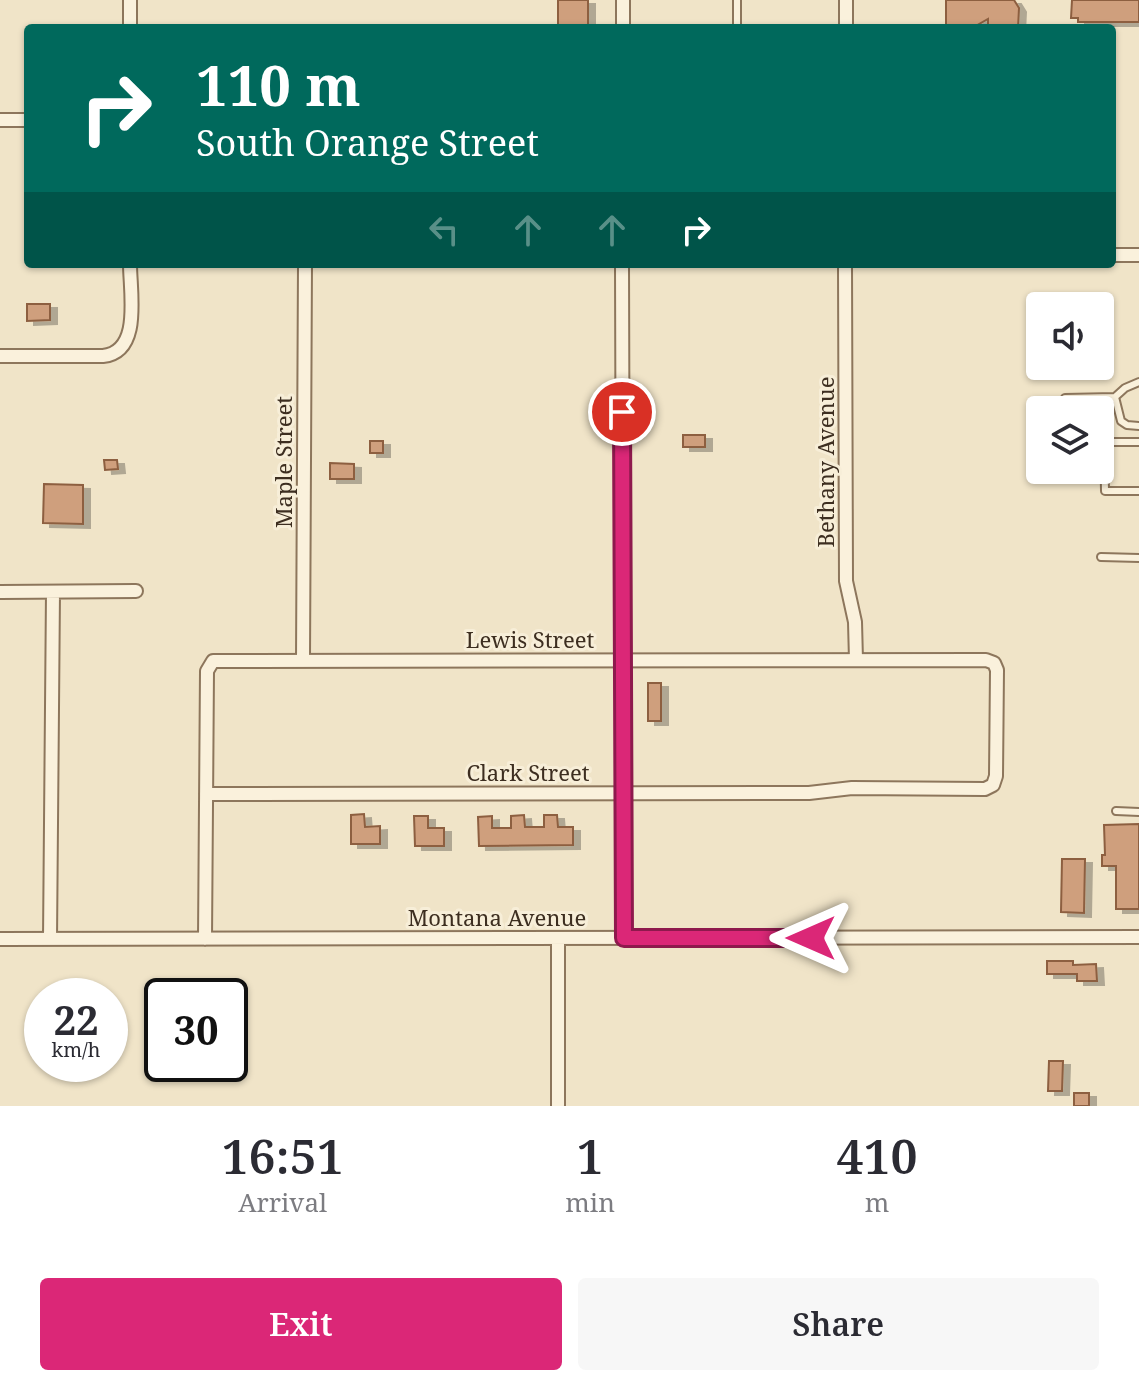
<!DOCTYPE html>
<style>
:root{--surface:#fff;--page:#f7f7f7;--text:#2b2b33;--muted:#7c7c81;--accent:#db2777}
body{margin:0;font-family:"Noto Serif",serif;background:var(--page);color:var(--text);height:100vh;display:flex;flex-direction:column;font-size:30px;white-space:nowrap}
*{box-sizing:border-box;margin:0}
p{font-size:26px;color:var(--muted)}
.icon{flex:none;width:44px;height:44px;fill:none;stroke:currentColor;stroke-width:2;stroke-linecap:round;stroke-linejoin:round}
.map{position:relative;height:1106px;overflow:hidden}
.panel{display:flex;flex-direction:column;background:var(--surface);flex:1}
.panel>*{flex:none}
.hud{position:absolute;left:24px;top:24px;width:1092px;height:244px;border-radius:8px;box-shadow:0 2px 6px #0004;background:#00695c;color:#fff;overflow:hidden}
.fabs{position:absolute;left:1026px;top:292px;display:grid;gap:16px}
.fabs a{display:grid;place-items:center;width:88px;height:88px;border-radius:8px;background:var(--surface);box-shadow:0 2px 6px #0004;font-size:40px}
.speed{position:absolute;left:24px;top:978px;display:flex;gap:16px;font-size:40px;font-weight:700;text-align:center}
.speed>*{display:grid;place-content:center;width:104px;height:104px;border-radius:50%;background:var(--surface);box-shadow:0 2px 6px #0004;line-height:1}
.speed small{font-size:20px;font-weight:400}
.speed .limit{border:4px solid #111;border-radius:12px;background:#fff;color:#111}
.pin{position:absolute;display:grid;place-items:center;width:68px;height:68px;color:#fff;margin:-34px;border:4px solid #fff;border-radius:50%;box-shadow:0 2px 8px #0007}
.me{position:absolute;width:88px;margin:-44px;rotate:270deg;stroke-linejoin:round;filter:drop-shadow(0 0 6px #0008)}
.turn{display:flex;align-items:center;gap:28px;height:168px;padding:0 40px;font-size:36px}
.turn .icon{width:104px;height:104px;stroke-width:2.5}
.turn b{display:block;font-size:56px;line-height:68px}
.lanes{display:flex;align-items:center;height:76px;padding:0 40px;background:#0003;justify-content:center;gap:40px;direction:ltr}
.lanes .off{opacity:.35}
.eta{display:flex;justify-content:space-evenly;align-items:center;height:136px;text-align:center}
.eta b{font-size:48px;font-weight:600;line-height:56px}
.primary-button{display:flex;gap:16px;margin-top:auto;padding:16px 40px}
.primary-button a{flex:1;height:92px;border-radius:8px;background:var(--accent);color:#fff;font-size:32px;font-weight:600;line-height:92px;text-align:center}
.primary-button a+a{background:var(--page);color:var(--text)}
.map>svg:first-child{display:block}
</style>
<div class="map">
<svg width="1139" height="1106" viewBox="0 0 1139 1106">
<defs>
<filter id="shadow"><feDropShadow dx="7" dy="4" stdDeviation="0" flood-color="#0004"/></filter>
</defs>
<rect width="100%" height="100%" fill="#f0e4c8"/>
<path fill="#cf9f7d" stroke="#8d5f41" stroke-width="2" filter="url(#shadow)" d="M558,0H588V28H558Z
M946,0H1014L1019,8L1018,28H988V19L972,28H946Z
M1072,0H1139V22H1078V18H1071Z
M27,304H50V320L27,321Z
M683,435H705V447H683Z
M370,441H383V453H370Z
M104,460H117L118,469L105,470Z
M330,463L354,464V479H330Z
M44,484L83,485V524L43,523Z
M648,683H661V721H648Z
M364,814L365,827L380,826V844H351V815Z
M524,815L525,827H544V815H557L558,827H573V845L479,846L478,817L492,816V828H511V816Z
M414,816H428V828H444V846H415Z
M1139,824V909H1116V866H1102V855H1105L1104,825Z
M1062,859H1085L1084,913L1061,912Z
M1047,961H1073V965L1096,964L1097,981H1077V974H1047Z
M1049,1061H1063L1062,1091H1048Z
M1074,1093H1089V1106H1074Z"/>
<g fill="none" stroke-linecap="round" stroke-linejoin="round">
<g stroke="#8d765c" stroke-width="10">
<path id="lane" d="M737,28V0
M1139,382L1125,388L1115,397L1121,421L1127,425L1139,426
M1065,398L1115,397
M1139,442H1104L1105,491H1139
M1101,557L1139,558
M1116,811L1139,812"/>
</g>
<g stroke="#8d765c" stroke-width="16">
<path id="street" d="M130,28V0
M623,28V0
M846,28V0
M0,120H28
M1112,255H1139
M622,264L624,938
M845,264L846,581L855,622L856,660
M0,356H103C142,352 130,293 130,264
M0,592L136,591
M303,660L305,264
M558,938V1105
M0,939L1139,937
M50,939L53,592
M205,939L207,671L213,661L986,660L994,663L997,670L996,776L993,785L985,789L852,788L809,793L206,794"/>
</g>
<use href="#lane" stroke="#faf1dc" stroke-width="6"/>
<use href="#street" stroke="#faf1dc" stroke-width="12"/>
</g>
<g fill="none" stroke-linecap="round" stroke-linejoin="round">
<g stroke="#8e194d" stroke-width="20">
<path id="route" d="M622,412L624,938H811"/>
</g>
<use href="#route" stroke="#db2777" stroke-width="14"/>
</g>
<g text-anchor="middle" stroke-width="6" stroke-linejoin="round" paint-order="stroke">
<g font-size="22" fill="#3d2e20" stroke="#f7eed8">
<text transform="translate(284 462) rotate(-90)" y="8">Maple Street</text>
<text transform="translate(826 462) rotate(-90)" y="8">Bethany Avenue</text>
<text x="530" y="648">Lewis Street</text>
<text x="528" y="781">Clark Street</text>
<text x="497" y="926">Montana Avenue</text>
</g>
</g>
</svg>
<div class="fabs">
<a><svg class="icon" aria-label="sound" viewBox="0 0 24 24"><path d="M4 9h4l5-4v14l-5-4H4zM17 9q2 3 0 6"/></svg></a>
<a><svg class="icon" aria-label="layers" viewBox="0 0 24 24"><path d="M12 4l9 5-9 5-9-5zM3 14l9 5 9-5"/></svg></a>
</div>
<div class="speed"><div>22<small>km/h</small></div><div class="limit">30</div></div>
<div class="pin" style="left:622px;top:412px;background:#d93025"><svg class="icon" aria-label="arrive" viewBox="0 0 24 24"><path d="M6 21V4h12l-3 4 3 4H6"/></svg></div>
<svg class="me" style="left:811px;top:938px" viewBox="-20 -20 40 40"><path d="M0-17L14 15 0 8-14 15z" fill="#db2777" stroke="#fff" stroke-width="4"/></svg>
<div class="hud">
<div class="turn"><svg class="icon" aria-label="right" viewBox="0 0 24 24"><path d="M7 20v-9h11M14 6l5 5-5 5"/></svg><div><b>110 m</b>South Orange Street</div></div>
<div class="lanes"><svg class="icon off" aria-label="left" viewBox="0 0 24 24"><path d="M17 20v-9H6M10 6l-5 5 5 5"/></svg><svg class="icon off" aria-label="ahead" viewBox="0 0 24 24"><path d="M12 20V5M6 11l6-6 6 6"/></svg><svg class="icon off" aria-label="ahead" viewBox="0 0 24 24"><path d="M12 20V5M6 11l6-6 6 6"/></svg><svg class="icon" aria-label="right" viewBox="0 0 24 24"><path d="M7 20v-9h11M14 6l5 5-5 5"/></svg></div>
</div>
</div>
<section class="panel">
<div class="eta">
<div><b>16:51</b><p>Arrival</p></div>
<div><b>1</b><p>min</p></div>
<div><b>410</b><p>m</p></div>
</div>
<div class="primary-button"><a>Exit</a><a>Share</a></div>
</section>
